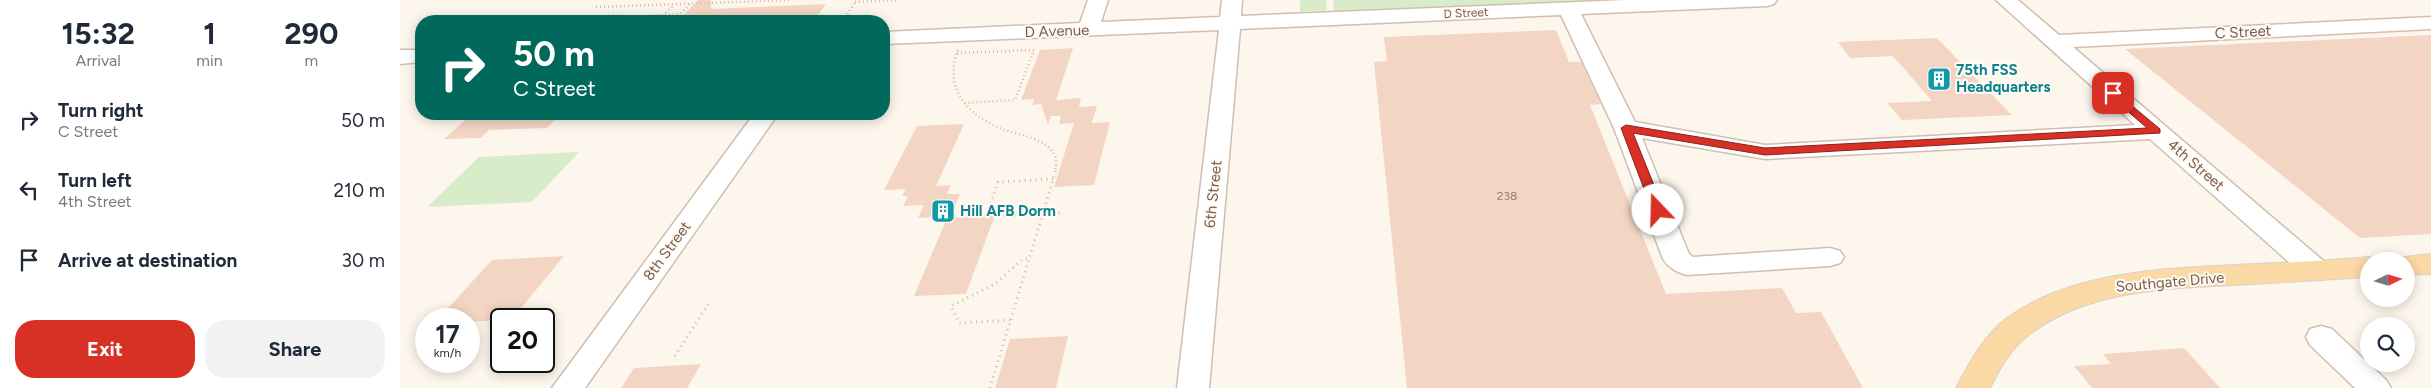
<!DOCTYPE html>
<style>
:root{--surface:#fff;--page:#f2f2f3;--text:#1f2937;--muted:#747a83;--accent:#d93025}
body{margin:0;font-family:Figtree,sans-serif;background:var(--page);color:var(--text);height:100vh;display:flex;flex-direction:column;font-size:19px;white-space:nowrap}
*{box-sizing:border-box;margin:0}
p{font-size:16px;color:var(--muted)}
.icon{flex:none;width:28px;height:28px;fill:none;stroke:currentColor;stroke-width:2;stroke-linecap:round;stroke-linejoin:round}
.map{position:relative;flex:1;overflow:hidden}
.drawer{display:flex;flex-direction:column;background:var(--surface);width:400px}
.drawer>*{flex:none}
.guide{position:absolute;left:15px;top:15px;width:475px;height:105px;border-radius:20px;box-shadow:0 2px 12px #0003;background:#00695c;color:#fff;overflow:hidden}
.needle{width:32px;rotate:85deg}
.controls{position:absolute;left:1960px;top:252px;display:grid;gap:10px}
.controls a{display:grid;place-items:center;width:55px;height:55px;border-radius:50%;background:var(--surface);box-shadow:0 2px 12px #0003;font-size:25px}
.speed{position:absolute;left:15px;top:308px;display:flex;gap:10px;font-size:25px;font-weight:700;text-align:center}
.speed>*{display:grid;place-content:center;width:65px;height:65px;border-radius:50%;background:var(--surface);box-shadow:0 2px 12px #0003;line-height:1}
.speed small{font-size:12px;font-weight:400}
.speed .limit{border:2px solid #111;border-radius:8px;background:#fff;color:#111}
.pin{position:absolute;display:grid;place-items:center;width:42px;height:42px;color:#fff;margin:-21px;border-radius:10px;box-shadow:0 2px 8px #0006}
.me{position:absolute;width:55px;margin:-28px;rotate:339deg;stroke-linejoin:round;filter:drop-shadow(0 0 4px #0008)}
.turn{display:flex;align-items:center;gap:18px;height:105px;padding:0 15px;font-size:22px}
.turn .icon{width:65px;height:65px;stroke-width:2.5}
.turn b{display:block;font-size:35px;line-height:42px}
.eta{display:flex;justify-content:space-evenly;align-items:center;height:85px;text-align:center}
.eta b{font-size:30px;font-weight:700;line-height:35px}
.primary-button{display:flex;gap:10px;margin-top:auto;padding:10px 15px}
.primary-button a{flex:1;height:58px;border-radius:20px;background:var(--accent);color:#fff;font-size:20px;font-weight:700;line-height:58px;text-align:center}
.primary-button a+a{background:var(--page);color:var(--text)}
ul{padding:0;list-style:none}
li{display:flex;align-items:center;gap:15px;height:70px;padding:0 15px}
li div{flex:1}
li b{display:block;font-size:19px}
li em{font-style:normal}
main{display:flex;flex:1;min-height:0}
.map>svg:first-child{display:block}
</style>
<main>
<section class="drawer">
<div class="eta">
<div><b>15:32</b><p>Arrival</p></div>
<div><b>1</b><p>min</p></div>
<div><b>290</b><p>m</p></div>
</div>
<ul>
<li><svg class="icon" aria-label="right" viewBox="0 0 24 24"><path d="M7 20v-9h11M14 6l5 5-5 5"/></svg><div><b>Turn right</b><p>C Street</p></div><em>50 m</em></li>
<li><svg class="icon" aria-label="left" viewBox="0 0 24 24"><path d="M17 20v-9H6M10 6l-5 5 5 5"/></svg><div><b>Turn left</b><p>4th Street</p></div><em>210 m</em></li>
<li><svg class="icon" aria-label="arrive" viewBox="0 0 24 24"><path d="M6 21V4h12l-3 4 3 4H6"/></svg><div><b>Arrive at destination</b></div><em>30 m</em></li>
</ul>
<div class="primary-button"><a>Exit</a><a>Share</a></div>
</section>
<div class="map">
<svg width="2031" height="388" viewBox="0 0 2031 388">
<rect width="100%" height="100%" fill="#fdf6ec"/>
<path fill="#d8ecc9" d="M900,0H926L927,10L900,12Z
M933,0H1222L934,11Z
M179,152L132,202L27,207L79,157Z"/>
<path fill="#f3d5c3" d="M298,0H311V9L426,4L415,19L278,21Z
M1156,30L1169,62H1181L1201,104L1190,105L1266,294L1382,288L1396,313L1421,312L1463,388H1007L974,62L987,61L984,37Z
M2031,35V234L1960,238L1725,49Z
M1537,38L1593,96L1612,115L1502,120L1487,103L1532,101L1493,56L1450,58L1438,42Z
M673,48L656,100L681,98L679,107L697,106L692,123L710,122L694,185L654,187L674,123L659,124L661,116H651L648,125L641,104L632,105L634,99L621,100L640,50Z
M72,114H160L147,128L89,130L81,138L44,139Z
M564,124L536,186L551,185L547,194H560L551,216L518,218L524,205L503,206L508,196H502L506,189L484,190L517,126Z
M595,215L566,294L514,296L547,218Z
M164,256L112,319L69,322V319H38L92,260Z
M668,336L656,388H595L610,339Z
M1784,348L1820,388H1692L1674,366L1711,364L1703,354Z
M301,364L287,388H221L234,368Z"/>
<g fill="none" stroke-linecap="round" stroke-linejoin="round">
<g stroke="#d1beb0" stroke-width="3">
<path id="minor" d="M688,0H708L701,22L820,17L822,0H842L841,16L1226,0H1377L1374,4L1367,6L1181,14L1235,122L1365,145L1735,125L1596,0H1618L1659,35L2031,17V29L1673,47L1927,264L1931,271L1927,278L1917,280L1907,278L1750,139L1365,159L1242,138L1289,254L1293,257L1430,248L1440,251L1444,257L1440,263L1430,266L1287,275C1276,272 1269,268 1263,259L1214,128L1161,15L840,29L809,388H777L819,30L484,44V32L680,23Z
M0,50H21V62L0,64Z
M354,114H378L185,388H152Z
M1921,326L1932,329L1986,380L1991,388H1955L1910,345L1906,337L1910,329Z"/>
</g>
<g stroke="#dad1cd" stroke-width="2">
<path id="major" d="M2031,254V274L2006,275V261H1993L1995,258Z
M1969,257L1980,261H1969V277C1930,279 1891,282 1852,284C1778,288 1691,287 1630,334C1611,348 1600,368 1590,388H1556C1570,362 1583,336 1607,318C1674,269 1776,268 1855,264C1893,263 1931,260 1969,257Z"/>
</g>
<path stroke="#d9b8a5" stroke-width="2.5" stroke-dasharray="1 3" stroke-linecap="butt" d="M455,2L499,0
M196,7L390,0
M213,15L230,17L280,14L290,4
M234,21L241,18
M257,21L274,5
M443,21L456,1
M558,50C543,88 567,115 602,129C621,136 664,140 655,171
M557,53L634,50L615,100L565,103"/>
<path stroke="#d9b8a5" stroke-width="3" stroke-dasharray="1 4.5" stroke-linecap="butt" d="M653,179L598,182L590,206L597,216L661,213
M610,320L559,323L551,306L595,284L623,259L629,258
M275,356L310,301
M590,388L656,170"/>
<use href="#minor" fill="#fff" fill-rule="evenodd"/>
<use href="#major" fill="#fbd9a5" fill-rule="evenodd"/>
</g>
<path fill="#d93025" stroke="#8d1f18" d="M1713,90L1760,129V133L1365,155L1233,133L1264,210L1258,214L1252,210L1221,128L1226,125L1365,148L1747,128L1709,95V91Z"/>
<defs>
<g id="building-square" transform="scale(1.25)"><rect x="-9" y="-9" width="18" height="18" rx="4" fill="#0f9aa8" stroke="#fffaf3"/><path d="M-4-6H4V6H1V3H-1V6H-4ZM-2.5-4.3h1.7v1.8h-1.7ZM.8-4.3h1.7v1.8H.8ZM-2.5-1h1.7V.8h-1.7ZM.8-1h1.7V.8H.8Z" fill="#fff"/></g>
</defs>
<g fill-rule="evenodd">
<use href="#building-square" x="1539" y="79"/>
<use href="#building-square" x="543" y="211"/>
</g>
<g text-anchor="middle" stroke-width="4" stroke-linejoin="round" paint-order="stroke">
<g font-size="12" fill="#7a5c4d" stroke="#fffaf3">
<text transform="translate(1066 13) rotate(-3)" y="4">D Street</text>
</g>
<g font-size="12" fill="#987a6a">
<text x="1107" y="200">238</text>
</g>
<g font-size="15" fill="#7a5c4d" stroke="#fffaf3">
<text transform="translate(657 31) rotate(-2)" y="5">D Avenue</text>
<text transform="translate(1843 32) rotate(-3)" y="5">C Street</text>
<text transform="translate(1796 165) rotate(41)" y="5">4th Street</text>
<text transform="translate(813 194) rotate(-84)" y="5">6th Street</text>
<text transform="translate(267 251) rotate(-54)" y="5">8th Street</text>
<text transform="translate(1770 282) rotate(-5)" y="5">Southgate Drive</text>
</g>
<g font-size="15" font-weight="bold" fill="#0d838f" stroke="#fffaf3" text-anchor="start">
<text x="1556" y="75">75th FSS<tspan x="1556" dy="17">Headquarters</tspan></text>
<text x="560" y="216">Hill AFB Dorm</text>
</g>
</g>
</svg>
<div class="controls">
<a><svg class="needle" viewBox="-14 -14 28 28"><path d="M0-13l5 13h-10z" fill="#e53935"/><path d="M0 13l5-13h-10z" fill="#747a83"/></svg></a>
<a><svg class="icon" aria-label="search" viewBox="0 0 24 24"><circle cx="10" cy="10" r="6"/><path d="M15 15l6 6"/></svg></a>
</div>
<div class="speed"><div>17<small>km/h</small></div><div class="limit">20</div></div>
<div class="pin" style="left:1713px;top:93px;background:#d93025"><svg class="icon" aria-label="arrive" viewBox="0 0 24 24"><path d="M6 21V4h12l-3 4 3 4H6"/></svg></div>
<svg class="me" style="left:1258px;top:210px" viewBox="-20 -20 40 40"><circle r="19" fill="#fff"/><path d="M0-13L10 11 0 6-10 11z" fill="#d93025"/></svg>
<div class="guide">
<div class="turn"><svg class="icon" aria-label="right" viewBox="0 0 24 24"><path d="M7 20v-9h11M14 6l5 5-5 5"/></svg><div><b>50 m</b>C Street</div></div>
</div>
</div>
</main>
